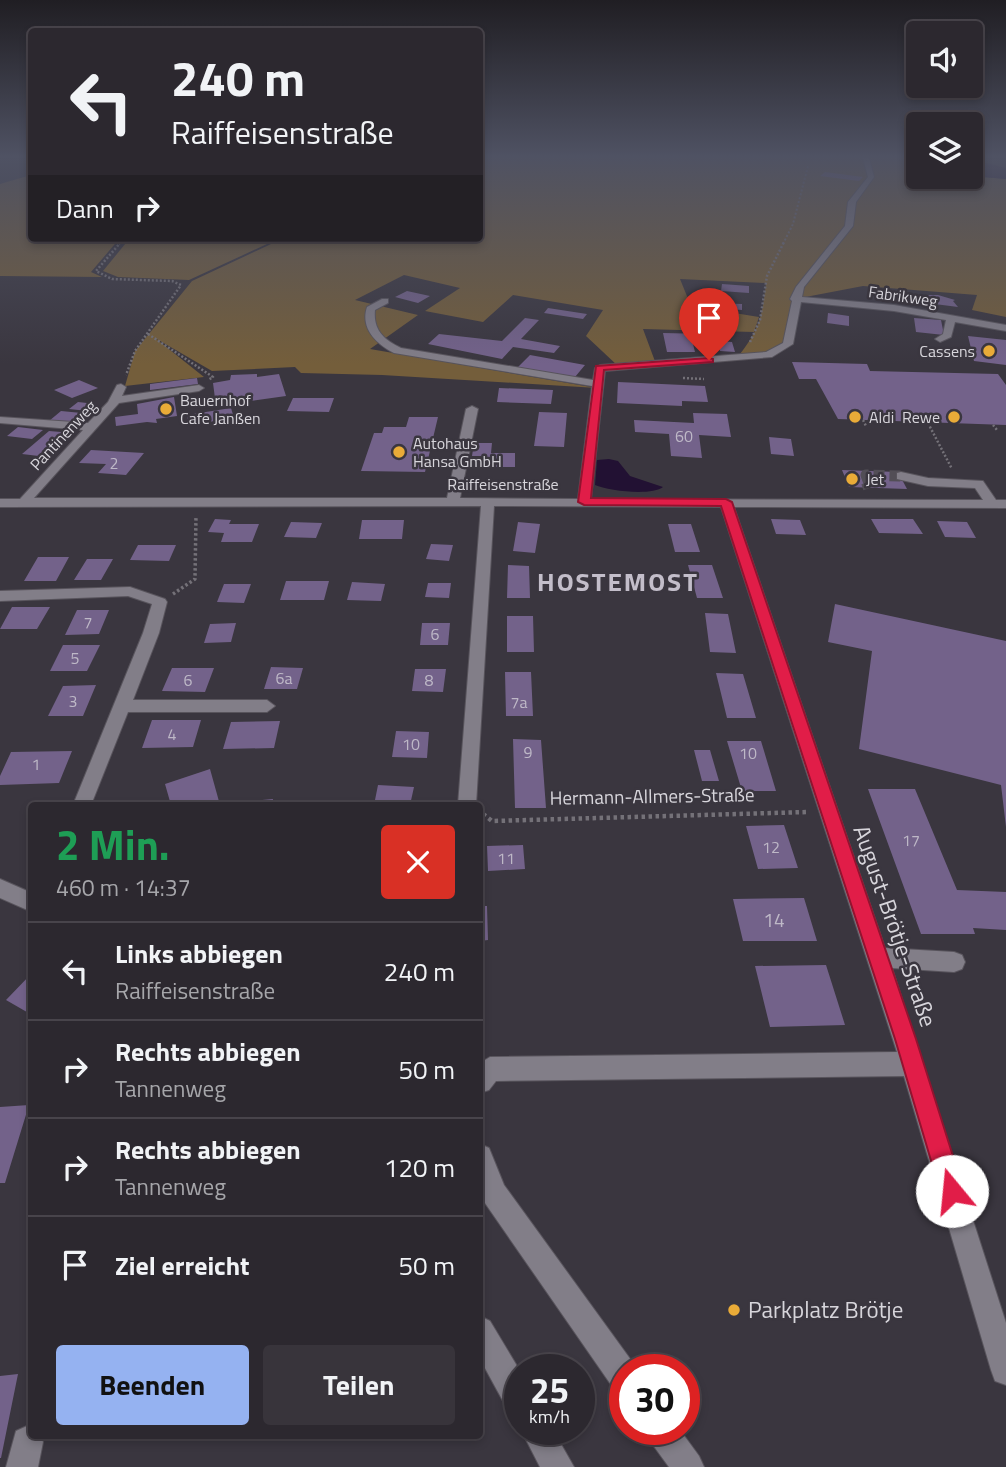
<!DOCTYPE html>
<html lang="de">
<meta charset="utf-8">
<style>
:root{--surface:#2c282f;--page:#38343b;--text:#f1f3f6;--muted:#a6a6aa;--line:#48444b;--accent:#95b2f1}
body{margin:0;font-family:"Titillium Web",sans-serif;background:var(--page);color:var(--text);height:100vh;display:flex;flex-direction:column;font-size:26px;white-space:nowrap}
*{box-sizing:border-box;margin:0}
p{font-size:23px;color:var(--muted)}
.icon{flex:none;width:38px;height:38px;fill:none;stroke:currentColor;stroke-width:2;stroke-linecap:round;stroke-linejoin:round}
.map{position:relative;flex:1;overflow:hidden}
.side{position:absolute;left:28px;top:802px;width:455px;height:637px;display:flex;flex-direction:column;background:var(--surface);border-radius:7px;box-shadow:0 4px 10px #0003,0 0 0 2px var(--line)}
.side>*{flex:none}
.top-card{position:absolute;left:28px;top:28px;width:455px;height:214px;border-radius:7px;box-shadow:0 4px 10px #0003,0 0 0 2px var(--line);background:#2c282f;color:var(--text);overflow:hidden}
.fabs{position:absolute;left:906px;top:21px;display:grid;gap:14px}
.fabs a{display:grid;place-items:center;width:77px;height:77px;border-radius:7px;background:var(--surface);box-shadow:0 4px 10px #0003,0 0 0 2px var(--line);font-size:35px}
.speed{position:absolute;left:504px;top:1354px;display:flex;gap:14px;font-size:35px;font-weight:700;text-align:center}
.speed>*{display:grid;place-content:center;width:91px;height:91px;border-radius:50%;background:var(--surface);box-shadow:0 4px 10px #0003,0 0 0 2px var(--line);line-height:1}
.speed small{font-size:18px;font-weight:400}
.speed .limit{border:10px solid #d22;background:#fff;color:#111}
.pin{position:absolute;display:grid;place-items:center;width:60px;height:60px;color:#fff;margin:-72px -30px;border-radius:50% 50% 50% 0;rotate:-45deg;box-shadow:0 0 7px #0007}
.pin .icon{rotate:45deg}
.me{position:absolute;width:77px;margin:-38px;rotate:343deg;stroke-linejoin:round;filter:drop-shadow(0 0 5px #0008)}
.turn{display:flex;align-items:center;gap:24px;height:147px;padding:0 28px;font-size:32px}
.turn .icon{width:91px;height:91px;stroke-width:2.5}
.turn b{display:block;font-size:49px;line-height:60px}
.then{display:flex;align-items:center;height:66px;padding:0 28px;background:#0003;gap:14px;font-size:26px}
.round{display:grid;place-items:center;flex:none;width:74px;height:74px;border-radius:7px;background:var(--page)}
.head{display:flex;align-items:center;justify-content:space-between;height:119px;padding:0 28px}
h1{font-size:42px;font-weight:700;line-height:52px;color:#1e9e55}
.button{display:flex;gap:14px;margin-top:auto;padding:14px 28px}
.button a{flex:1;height:80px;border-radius:7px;background:var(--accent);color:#111;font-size:28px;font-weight:700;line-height:80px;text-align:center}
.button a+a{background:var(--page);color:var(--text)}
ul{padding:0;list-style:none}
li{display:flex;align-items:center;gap:21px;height:98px;padding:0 28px;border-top:2px solid var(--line)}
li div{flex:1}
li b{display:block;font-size:26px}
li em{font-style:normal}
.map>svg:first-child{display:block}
</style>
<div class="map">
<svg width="1006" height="1467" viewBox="0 0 1006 1467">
<rect width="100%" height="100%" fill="#3a363f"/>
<path fill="#745e3b" d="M480,158H919V177L971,176L1006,179V317L972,310L977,295L863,286L795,299L782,349L736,359C759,331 762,318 766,283L680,279L691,306L759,317L754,332L643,329L656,364L618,366L586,336L603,310L513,295L483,322L425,311L460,288L404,275L355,300L418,315L370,349L597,388L382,375L301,373L295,367L212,371L155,338L204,377L125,386L135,351L192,281L284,238H480Z
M31,175L32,238H120L91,272L102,277L0,276V184Z
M130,238H280L189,280L118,277L103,271Z"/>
<path fill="#213" d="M971,159L1006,168V179L971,176Z
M609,459L618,461L630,476L663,487C652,496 608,491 595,485L597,460Z"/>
<path fill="#73628a" d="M825,172L863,177L859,181L820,176Z
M722,284L749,286V293L721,291Z
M407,291L430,296L418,303L395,297Z
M921,295H938L955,300L953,301L958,307L927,303Z
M716,303L742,304V310L715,308Z
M548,308L587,314L583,319L544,313Z
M828,313L849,316V326L827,323Z
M525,318L539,320L521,339L560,346L554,353L513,347L502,359L428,344L439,334L502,341Z
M914,318L941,320L944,335L916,332Z
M663,333L707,334L708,340H692L695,352H667Z
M968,336L1006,340V365L974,361Z
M718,341L732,342L735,352L720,351Z
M530,355L585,365L575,377L518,367Z
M792,362L867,364L870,371L998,374L1006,385V425L838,419L816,379H799Z
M257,374V377L279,374L286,396L216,406L213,383L230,380L231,375Z
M197,378L198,384L150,390V384Z
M79,380L98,388L72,398L54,390Z
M618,382L705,386L708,402L682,401V406L617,403Z
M499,388L553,390L551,404L497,402Z
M174,397L177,416L156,419L157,423L147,422L116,426L115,417L138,414L137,404Z
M293,398H334L329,412L287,411Z
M78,402L96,404L88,411L69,409Z
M231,408L234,418L189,425L187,415Z
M61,411L92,414L80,424L49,421Z
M539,412L567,413L564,447L534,446Z
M693,413L727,414L731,437L699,435L702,458L671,456L669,434L635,432L634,420L694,423Z
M409,417H438L425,472L361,471L374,433H382L384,427H406Z
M18,427L43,430L32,439L7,436Z
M49,431L73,433L47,457L22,454Z
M769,437L791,439L794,456L771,454Z
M474,443H492L491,453H515V467H480L482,456H472Z
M91,450L144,453L126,475L98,473L106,464L79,463Z
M842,470L898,472L907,489L849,487Z
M215,519L231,520L229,524H259L252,542H221L224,533L208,532Z
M771,519L800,520L806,535L776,534Z
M871,519H913L923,534L879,533Z
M362,520H404L402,539H359Z
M937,521L967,522L976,538L945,537Z
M291,522L322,523L316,538L284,537Z
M518,522L540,524L535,553L513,551Z
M668,524H691L700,552H675Z
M431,544L453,545L449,561L426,559Z
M138,545H176L169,561L130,560Z
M38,557H69L56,581H24Z
M87,559H113L101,580H74Z
M508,565L529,566L530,598H507Z
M688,565H712L723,598H697Z
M286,581H329L324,600H280Z
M352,582L385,584L381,601L347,600Z
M428,583H451L449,598L425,597Z
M224,584H251L244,603L217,602Z
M835,604L1006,641V827L1001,785L859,749L872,651L828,642Z
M12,607H50L37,629H0Z
M77,610H109L99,634L65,635Z
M705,613L728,614L736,653L710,652Z
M507,616H533L534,652H507Z
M236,623L231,642L204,643L210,624Z
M422,623H450L448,645H420Z
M63,645H100L87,671H50Z
M271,667L303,668L297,689H264Z
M172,668H214L205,692L162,691Z
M415,669H446L443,692L412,691Z
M505,672H531L533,716H506Z
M716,673L743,674L756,718H727Z
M96,685L83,716H48L63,686Z
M152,720H201L193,747L142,748Z
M280,721L274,748L223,749L231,722Z
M396,731L429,732L427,758L392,757Z
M513,739L541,740L546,808H515Z
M727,741H761L776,791H742Z
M694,750H710L719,781H702Z
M72,751L59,783L0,785V776L11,752Z
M210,769L220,805H171L165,784Z
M378,785L414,787L410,805H374Z
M868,789H915L957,890L1006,892V930L973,928L975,934H921Z
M273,799L272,805H228V803Z
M784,825L798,868L758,869L746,826Z
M523,845L525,869L488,871L487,846Z
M804,898L817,941H743L733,899Z
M480,906H487L488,940L480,941Z
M826,965L845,1025L770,1027L755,966Z
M32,973V1015L6,1000Z
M29,1105L5,1183H0V1107Z
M18,1374L1,1458H0V1376Z"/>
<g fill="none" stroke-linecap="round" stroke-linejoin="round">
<path stroke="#524e56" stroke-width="11" stroke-dasharray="11 5" stroke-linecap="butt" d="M869,483L866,475L901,476"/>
<path stroke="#524e56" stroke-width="14" stroke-dasharray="14 7" stroke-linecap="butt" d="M868,482L870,488"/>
<g stroke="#58545c" stroke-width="2">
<path id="minor" d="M863,158H869L874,177L856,202L853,226L804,287L802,297L894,305L1006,325V331L955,322L951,337L940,342L935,339L943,334L946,320L894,311L801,302L793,344L772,357L605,371L591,499L983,500L975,488L928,486L897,479V473L901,472L928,478L983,481L996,500H1006V508L734,507L885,948L954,952L962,955L965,962L962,969L954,972L892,968L1006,1323V1385L995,1381L991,1370L904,1076L496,1081L489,1090L480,1093V1063L490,1057L897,1052L721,507L494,506L476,805H458L481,506L0,507V499H20L83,430L0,423V417L88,423L108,402L117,385L121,384L126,387L122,396L199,385L204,388L199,391L119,403L34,498H447L466,409L472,406L478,409L460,498L578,499L592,386L394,353C376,344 360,328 367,307L382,299H388V303L375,310C373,330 384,340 401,348L593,380L595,368L600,365L766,352L783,343L792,301L790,299L796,287L845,226L848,202L868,177Z
M130,587L165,599L167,602L159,633L133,700H267L275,706L267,712H128L91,805H73L143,633L152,604L128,596L0,601V591Z
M0,879L32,893V912L0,898Z
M480,1144L489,1148L504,1185L636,1367L637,1370H625V1393L614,1389L485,1203L480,1191Z
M480,1316L490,1321L520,1371V1416L509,1412L480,1359Z
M27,1426L32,1428V1435H40L43,1442L38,1467H6L16,1431Z
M521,1430H553L574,1467H540Z
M646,1430H680L699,1456L704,1467H669L650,1441Z"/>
</g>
<path stroke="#747178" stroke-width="2" stroke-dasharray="2 2" stroke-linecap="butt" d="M119,244L124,238
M783,244L793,224L808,166"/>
<path stroke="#747178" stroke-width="2.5" stroke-dasharray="2 2" stroke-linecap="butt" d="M121,242L96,271L112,279L172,281L181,285L135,351L126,375
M148,334L213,377L208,380
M750,342L760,320L767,276L784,242
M683,378L704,379
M863,420L866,426
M928,423L952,469
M993,425L997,430"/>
<path stroke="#747178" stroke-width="3.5" stroke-dasharray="2.5 2.5" stroke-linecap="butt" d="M173,594L195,579L196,516"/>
<path stroke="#747178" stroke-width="4.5" stroke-dasharray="3.5 3.5" stroke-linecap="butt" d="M483,814L492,821L808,812"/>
<use href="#minor" fill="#827e88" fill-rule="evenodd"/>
</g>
<linearGradient id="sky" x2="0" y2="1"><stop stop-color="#201e23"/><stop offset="0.43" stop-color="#4f5263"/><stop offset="1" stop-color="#4f5263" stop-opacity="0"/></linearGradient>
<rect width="1006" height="364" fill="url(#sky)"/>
<path fill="#e11d48" stroke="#92132f" stroke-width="2" d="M709,358L713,359V362L604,370L591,498L726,499L732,502L916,1039L964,1191L960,1200L952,1203L943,1200L940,1191L895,1039L721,506L584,505L578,502L596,366Z"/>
<g fill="#e9ab38" stroke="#3a363f" stroke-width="2.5">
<circle cx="989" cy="351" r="7"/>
<circle cx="166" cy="409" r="7"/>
<circle cx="855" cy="417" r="7"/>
<circle cx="954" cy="417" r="7"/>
<circle cx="399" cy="452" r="7"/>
<circle cx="852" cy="479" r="7"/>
<circle cx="734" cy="1310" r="7"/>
</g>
<g text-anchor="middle" stroke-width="5" stroke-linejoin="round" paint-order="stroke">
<g font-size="16" fill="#d7d5db" stroke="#3a363f">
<text transform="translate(903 296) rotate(8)" y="6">Fabrikweg</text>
<text transform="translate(63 435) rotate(-47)" y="6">Pantinenweg</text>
<text x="503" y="490">Raiffeisenstraße</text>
</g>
<g font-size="16" fill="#d7d5db" stroke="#3a363f" text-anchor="start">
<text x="975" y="357" text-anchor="end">Cassens</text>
<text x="180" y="406">Bauernhof<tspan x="180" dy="18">Cafe Janßen</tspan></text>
<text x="869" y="423">Aldi</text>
<text x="940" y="423" text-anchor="end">Rewe</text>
<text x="413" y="449">Autohaus<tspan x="413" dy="18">Hansa GmbH</tspan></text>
<text x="866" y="485">Jet</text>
</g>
<g font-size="16" fill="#beb8c7">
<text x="684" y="442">60</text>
<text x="114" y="469">2</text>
<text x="88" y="628">7</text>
<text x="435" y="640">6</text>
<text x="75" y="664">5</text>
<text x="284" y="684">6a</text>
<text x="188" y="686">6</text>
<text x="429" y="686">8</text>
<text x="73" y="707">3</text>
<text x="519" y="708">7a</text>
<text x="172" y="740">4</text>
<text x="411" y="750">10</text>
<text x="528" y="758">9</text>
<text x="748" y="759">10</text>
<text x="36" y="770">1</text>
<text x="911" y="846">17</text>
<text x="771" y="853">12</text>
<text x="506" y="864">11</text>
</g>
<g font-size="19" fill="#d7d5db" stroke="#3a363f">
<text transform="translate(652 796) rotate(-1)" y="7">Hermann-Allmers-Straße</text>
</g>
<g font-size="19" fill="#beb8c7">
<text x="774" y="927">14</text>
</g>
<g font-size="23" fill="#d7d5db" stroke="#3a363f">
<text transform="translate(895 926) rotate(71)" y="8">August-Brötje-Straße</text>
</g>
<g font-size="23" fill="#d7d5db" stroke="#3a363f" text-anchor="start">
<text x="748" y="1318">Parkplatz Brötje</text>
</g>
<g font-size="26" font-weight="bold" letter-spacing="2" fill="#c3beca" stroke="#3a363f">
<text x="618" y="591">HOSTEMOST</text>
</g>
</g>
</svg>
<div class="fabs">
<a><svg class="icon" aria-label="sound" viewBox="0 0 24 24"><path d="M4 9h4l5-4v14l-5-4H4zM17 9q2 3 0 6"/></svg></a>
<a><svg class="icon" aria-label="layers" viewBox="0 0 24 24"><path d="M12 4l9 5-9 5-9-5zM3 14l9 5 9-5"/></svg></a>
</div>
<div class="speed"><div>25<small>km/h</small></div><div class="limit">30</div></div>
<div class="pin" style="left:709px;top:360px;background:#d93025"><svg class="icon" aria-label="arrive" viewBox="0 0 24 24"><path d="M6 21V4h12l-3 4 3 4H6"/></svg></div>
<svg class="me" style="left:952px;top:1191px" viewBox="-20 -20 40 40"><circle r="19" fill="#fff"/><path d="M0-13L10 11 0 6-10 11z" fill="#e11d48"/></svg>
<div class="top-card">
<div class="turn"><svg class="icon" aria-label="left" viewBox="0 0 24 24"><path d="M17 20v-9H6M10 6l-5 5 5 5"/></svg><div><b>240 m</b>Raiffeisenstraße</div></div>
<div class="then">Dann<svg class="icon" aria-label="right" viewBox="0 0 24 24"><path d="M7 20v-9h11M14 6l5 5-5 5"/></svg></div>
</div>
<section class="side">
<div class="head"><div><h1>2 Min.</h1><p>460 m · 14:37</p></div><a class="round" style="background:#d93025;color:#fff"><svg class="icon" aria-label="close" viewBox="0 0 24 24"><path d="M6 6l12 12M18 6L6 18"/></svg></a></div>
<ul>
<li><svg class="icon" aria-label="left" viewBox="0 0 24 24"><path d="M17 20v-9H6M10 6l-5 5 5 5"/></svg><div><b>Links abbiegen</b><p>Raiffeisenstraße</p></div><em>240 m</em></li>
<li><svg class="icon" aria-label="right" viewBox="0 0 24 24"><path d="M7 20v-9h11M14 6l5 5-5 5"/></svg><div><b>Rechts abbiegen</b><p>Tannenweg</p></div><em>50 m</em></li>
<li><svg class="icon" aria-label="right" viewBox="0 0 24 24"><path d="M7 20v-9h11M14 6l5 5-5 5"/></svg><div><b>Rechts abbiegen</b><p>Tannenweg</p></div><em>120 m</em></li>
<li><svg class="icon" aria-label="arrive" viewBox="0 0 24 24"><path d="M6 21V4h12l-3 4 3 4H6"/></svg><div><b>Ziel erreicht</b></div><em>50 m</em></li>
</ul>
<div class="button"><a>Beenden</a><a>Teilen</a></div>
</section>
</div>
